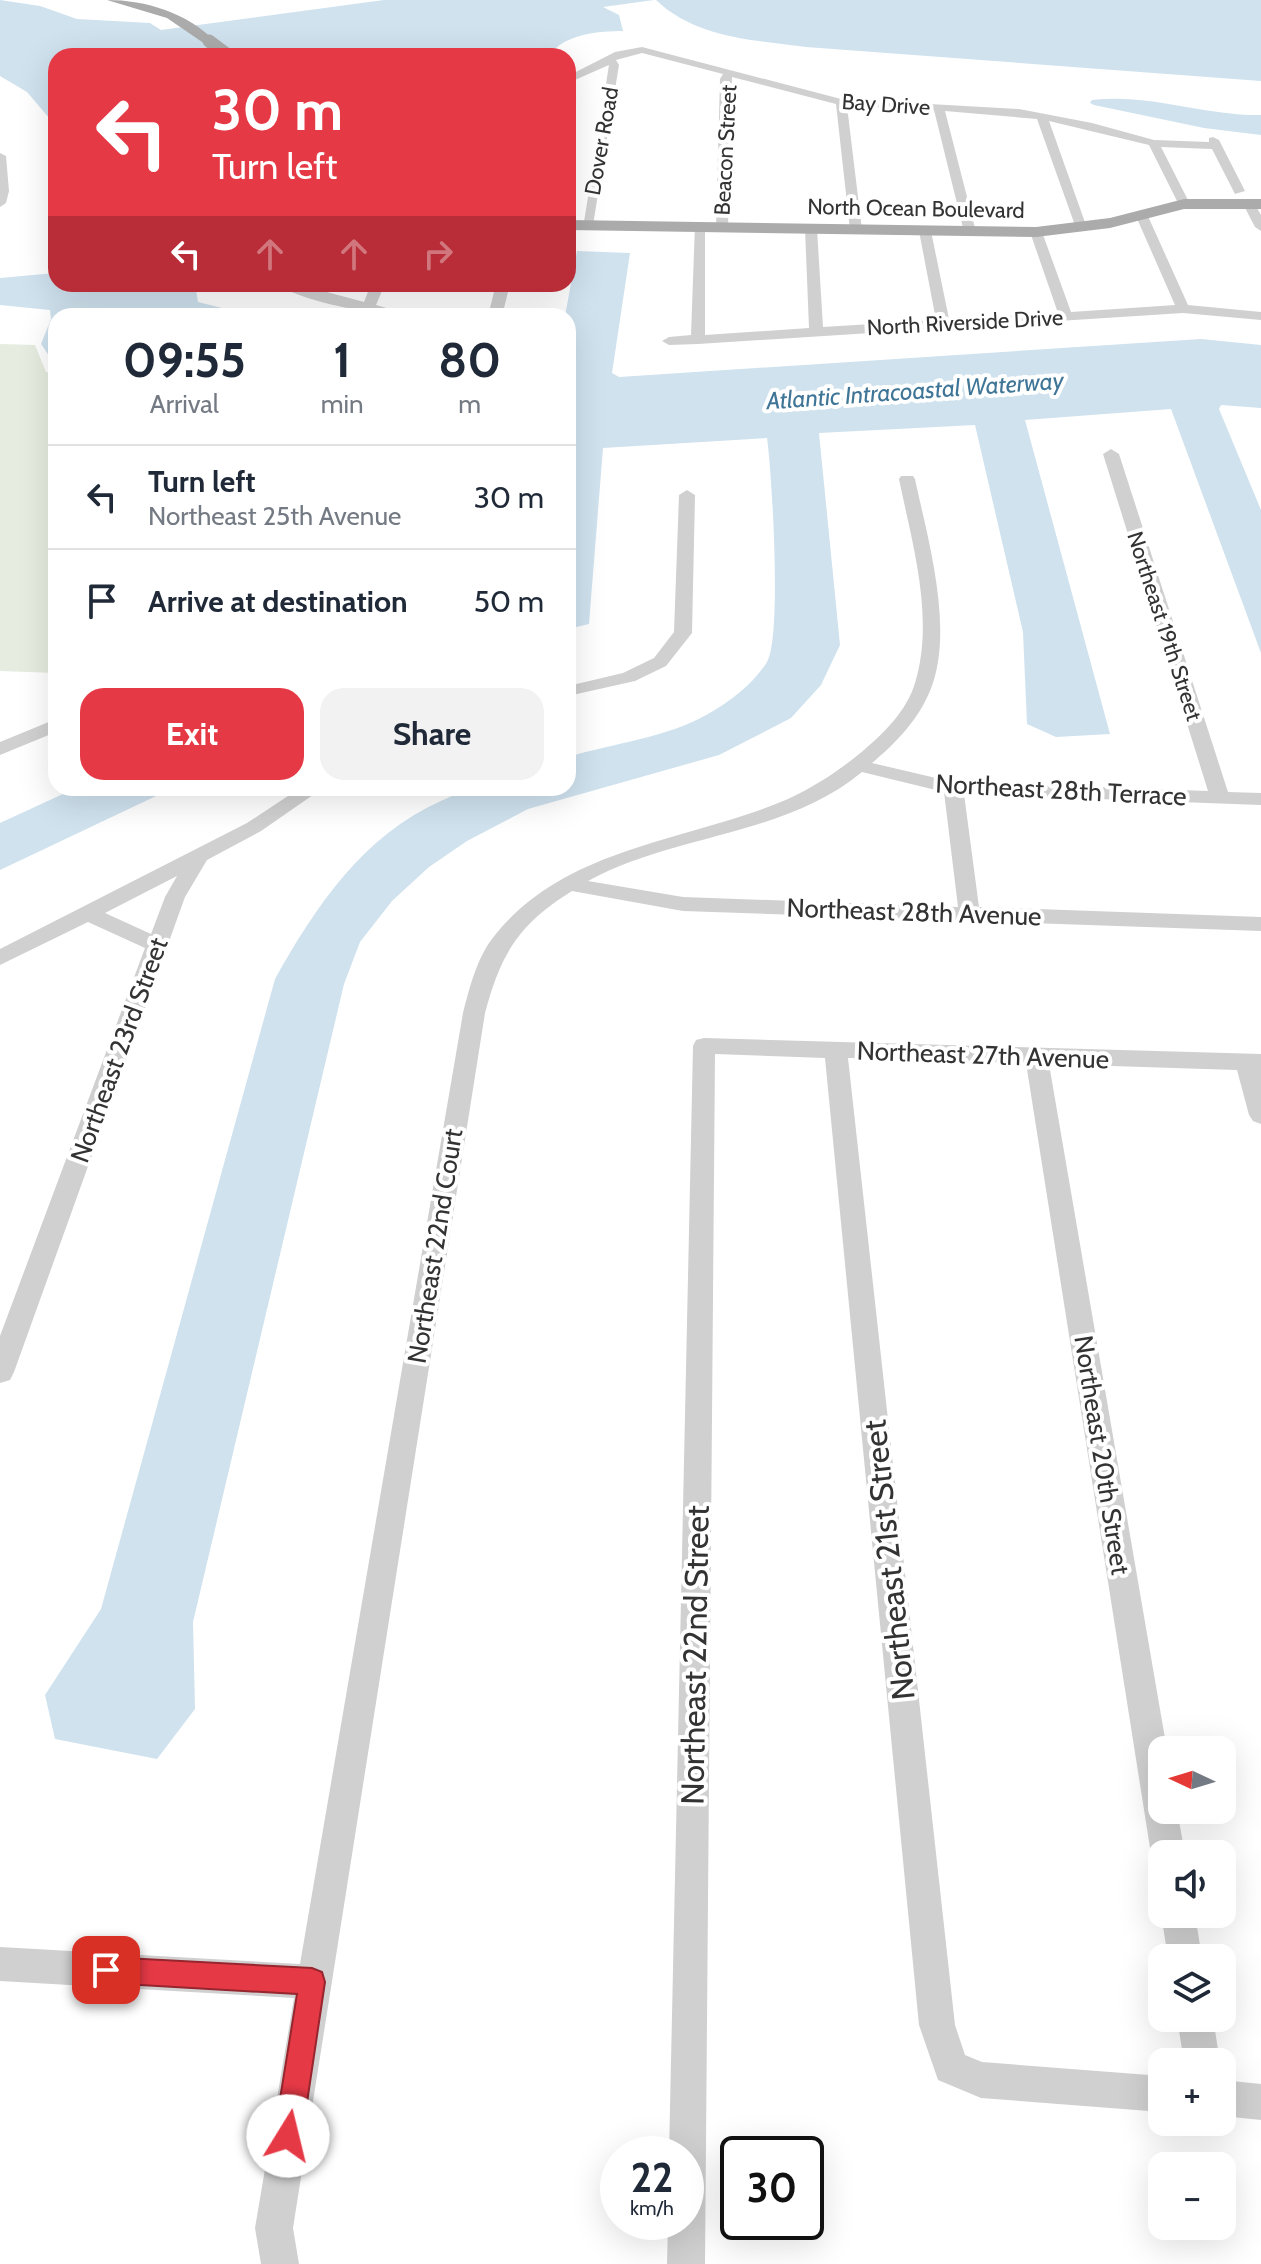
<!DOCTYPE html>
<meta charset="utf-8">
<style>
:root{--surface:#fff;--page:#f2f2f3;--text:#1f2937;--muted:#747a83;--line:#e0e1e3;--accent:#e63946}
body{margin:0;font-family:Cabin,sans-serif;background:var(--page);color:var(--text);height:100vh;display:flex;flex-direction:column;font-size:30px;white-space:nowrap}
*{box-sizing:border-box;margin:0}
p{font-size:26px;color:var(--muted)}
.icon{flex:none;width:44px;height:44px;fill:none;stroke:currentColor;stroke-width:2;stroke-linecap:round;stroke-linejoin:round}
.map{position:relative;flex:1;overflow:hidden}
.details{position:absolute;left:48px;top:308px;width:528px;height:488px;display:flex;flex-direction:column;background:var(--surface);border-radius:24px;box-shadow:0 8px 32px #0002}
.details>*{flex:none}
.hud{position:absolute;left:48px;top:48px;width:528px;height:244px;border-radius:24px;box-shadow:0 8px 32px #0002;background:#e63946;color:#fff;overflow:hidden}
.needle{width:52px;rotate:274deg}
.tools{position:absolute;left:1148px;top:1736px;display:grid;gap:16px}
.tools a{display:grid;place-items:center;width:88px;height:88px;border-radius:16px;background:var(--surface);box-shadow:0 8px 32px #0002;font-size:40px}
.speed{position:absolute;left:600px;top:2136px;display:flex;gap:16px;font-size:40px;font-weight:700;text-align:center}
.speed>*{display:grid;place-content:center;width:104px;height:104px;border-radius:50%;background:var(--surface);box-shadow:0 8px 32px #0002;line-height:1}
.speed small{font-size:20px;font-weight:400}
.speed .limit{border:4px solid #111;border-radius:12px;background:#fff;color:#111}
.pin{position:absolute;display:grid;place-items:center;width:68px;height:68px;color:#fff;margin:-34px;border-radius:16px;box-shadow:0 4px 12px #0006}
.me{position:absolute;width:88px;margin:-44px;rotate:9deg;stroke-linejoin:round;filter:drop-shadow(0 0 6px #0008)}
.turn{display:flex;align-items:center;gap:28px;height:168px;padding:0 32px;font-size:36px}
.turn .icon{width:104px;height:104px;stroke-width:2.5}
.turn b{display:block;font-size:56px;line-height:68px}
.lanes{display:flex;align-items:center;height:76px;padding:0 32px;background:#0003;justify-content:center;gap:40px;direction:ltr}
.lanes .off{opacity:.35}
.eta{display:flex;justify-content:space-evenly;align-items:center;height:136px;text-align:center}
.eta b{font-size:48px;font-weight:800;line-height:56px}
.primary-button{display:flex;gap:16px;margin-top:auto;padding:16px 32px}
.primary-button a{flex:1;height:92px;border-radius:24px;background:var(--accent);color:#fff;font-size:32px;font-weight:800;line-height:92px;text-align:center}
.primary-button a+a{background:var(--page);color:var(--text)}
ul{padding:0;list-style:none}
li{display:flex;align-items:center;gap:24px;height:104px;padding:0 32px;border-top:2px solid var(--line)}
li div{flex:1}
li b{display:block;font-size:30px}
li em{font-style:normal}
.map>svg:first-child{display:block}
</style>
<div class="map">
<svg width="1261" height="2264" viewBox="0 0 1261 2264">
<rect width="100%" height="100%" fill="#fff"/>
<path fill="#e6ecdf" d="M0,344L35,345L46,372L56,374V673L0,671Z"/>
<path fill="#cfe2ee" d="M0,0L40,6L77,19L150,23L161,30L384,0H654L603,7L619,15L623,31C600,31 562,34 550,56H312L301,48L203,51L184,56H56V126L27,92L0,76Z
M656,0H1261V81L806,47C753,40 696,38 656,0Z
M1092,100C1149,93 1205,116 1261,115V135L1204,128L1094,105L1090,103Z
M577,251L630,253L612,373L619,377L1201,339L1261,345V408L1221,405L1219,409L1261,510V653L1171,409L1025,420L1110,734L1056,737L1027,724L1023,632L975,425L819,433L840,645L821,685L791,718L719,755L528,809L467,841L429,867L392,901L360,942L344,984L193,1622L195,1709L157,1759L55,1739L45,1695L101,1609L275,979C316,906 363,835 443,800C451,797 461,790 470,788C494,783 542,788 568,788V757C614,743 666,738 708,714C730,702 754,683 767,662C782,637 772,473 767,438L603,448L589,624L568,629V316H565Z
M56,269V284H195L198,302L254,316H56V366L41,344L51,319L50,310L0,305V278L55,273Z
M76,788H173L0,870V823Z"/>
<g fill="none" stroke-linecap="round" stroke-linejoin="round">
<path fill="#d0d0d0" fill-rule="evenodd" d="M642,47L841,99L1019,109L1092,123L1154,140L1209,142V138L1213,137L1219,140L1245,191L1235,194L1212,149L1161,147L1190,204L1180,207L1149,145L1049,121L1087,228L1077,231L1037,119L945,111L976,232L970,236L964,232L934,110L847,106L862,230L856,234L850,230L836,104L732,77L728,228L722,232L716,228L720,79L723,74L642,53L616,60L619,65L593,225L583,228L609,65L568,83V76L615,52Z
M232,49L248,56H211L212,54Z
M0,153L6,156L9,191L6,203L0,207Z
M1249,200L1253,201L1261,215V231L1255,227L1243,204Z
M1141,210L1147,214L1188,305L1261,312V320L1183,313L698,344L669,345L662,341L669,337L691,335L695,224L705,227V335L809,328L805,229L811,225L817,229L823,327L936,320L919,231L925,227L931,231L949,319L1058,313L1030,232L1036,228L1042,232L1071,312L1175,305L1135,214Z
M278,284H297L364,302L371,284H385L376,305L414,316C383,316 302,303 278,284Z
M496,284H510L502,316H488Z
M1111,449L1119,454L1228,792L1261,793V805L964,794L979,907L1261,917V931L683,911L572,891C519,924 501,953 485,1013L293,2228L299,2264H261L255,2228L294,1998L0,1981V1947L300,1964L463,1013C470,986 477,957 495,935C568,845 689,842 788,799C816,786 840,770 864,750C885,732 907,710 915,683C935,618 912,543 899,479L901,476H913L915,479C928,540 955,631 930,691C918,720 896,743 872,763L953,782L1208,791L1103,454ZM862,772L944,792L958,907L683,897L588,881C674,834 785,836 862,772Z
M687,490L695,495L692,633L666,666L635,681L568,696V686L623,673L654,658L674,632L679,495Z
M56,719V732L0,755V742Z
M300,788H323L261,831L207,860L185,897L14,1372L10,1380L0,1383V1336L145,948L88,922L0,965V949L247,823ZM177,876L165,897L151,934L105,913Z
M704,1038L1261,1054V1124L1253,1121L1249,1115L1237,1070L1049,1064L1167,1750H1162V1810H1177L1185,1854H1162V1868L1156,1866L1151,1854L1026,1063L848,1058L955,2025L965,2055L982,2062L1162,2076V2112L981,2098L938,2080L919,2025L825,1058L715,1054L705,2264H667L668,2222H686V2154H669L693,1046L696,1040Z
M1162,1911V1914H1195L1202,1958H1168L1161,1914Z
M1177,2018H1213L1220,2062H1184Z
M1222,2080L1261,2084V2120L1222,2116Z"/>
<path fill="#ababab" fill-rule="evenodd" d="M107,0C146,0 187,13 215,41L205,44L167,18Z
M1184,199H1261V209H1184L1110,228L1036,237L568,230V220L1036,227L1110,218Z"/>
<path stroke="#ababab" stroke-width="13" d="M209,41L229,56"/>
</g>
<path fill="#e63946" stroke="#96252e" stroke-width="2" d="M106,1957L312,1968L322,1972L325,1982L302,2136L298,2146L288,2150L278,2146L274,2136L297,1994L106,1983L97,1979L93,1970L97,1960Z"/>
<g text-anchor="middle" stroke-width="8" stroke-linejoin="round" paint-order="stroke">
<g font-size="22" fill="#333" stroke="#fff">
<text transform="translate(886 104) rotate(4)" y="8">Bay Drive</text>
<text transform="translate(601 141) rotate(-80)" y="8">Dover Road</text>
<text transform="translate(725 150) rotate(-87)" y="8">Beacon Street</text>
<text transform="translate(916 208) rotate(1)" y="8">North Ocean Boulevard</text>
<text transform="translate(965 322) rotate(-3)" y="8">North Riverside Drive</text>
<text transform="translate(1165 626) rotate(72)" y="8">Northeast 19th Street</text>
</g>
<g font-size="24" font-style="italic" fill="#3f7597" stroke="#fff">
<text transform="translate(915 391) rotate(-4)" y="8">Atlantic Intracoastal Waterway</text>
</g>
<g font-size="26" fill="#333" stroke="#fff">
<text transform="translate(1061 790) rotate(3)" y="9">Northeast 28th Terrace</text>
<text transform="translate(914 912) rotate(2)" y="9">Northeast 28th Avenue</text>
<text transform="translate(119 1050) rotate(-70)" y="9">Northeast 23rd Street</text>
<text transform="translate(983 1055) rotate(2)" y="9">Northeast 27th Avenue</text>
<text transform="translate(435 1246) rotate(-81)" y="9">Northeast 22nd Court</text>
<text transform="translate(1102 1455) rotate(81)" y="9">Northeast 20th Street</text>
</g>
<g font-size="32" fill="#333" stroke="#fff">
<text transform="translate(889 1560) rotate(-96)" y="11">Northeast 21st Street</text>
<text transform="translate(695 1655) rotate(-89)" y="11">Northeast 22nd Street</text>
</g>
</g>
</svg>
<div class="tools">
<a><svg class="needle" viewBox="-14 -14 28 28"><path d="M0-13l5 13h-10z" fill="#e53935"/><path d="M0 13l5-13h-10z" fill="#747a83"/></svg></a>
<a><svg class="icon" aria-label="sound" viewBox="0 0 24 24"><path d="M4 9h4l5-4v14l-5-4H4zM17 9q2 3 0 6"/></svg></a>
<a><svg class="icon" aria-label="layers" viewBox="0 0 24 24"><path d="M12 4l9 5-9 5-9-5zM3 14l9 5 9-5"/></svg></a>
<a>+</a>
<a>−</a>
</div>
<div class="speed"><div>22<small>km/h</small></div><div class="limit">30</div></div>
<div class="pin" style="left:106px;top:1970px;background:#d93025"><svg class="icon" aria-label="arrive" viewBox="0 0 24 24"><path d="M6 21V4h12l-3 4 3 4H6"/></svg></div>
<svg class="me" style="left:288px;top:2136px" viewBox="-20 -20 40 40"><circle r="19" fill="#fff"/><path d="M0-13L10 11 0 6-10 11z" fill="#e63946"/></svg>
<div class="hud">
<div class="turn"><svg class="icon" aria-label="left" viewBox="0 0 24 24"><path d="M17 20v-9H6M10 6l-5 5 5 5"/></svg><div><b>30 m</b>Turn left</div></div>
<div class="lanes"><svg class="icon" aria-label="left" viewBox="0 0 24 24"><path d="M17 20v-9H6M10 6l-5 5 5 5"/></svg><svg class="icon off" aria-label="ahead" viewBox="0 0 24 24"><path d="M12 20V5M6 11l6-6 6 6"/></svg><svg class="icon off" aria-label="ahead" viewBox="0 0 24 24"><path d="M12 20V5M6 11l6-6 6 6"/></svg><svg class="icon off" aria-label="right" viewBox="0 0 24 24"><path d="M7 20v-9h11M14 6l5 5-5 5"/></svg></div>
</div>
<section class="details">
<div class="eta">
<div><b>09:55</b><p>Arrival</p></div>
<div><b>1</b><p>min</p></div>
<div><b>80</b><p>m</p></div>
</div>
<ul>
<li><svg class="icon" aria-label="left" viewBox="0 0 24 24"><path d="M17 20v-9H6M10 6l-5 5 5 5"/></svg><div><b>Turn left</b><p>Northeast 25th Avenue</p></div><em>30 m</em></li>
<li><svg class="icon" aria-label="arrive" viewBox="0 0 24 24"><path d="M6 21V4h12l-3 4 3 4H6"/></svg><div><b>Arrive at destination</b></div><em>50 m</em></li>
</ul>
<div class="primary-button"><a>Exit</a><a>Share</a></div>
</section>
</div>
